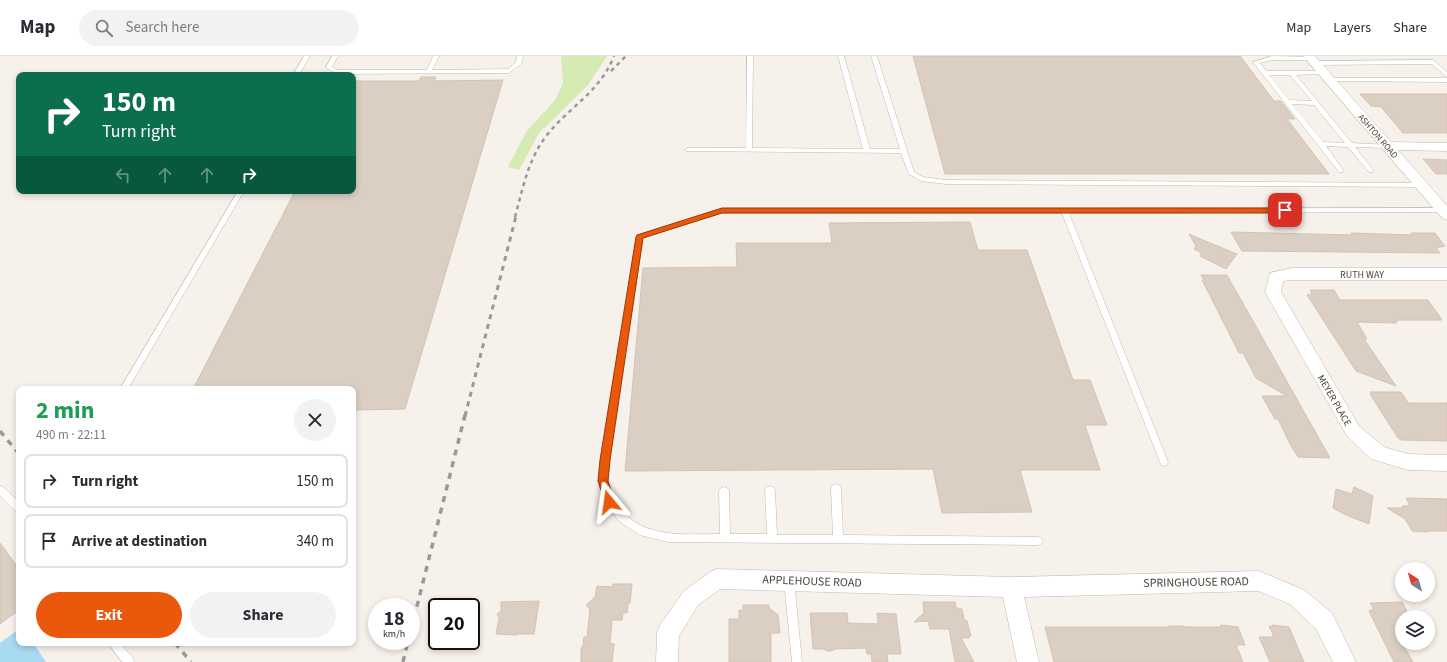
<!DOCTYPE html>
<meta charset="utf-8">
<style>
:root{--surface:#fff;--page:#f2f2f3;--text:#2b2b33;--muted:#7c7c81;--line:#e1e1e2;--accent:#ea580c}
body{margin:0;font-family:"Source Sans 3",sans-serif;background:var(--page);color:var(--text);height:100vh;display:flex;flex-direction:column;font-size:15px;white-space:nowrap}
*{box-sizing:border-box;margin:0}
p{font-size:13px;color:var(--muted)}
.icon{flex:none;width:22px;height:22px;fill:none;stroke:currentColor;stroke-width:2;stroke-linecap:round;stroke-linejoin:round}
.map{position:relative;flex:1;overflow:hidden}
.panel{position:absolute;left:16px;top:330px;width:340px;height:260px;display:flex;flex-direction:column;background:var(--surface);border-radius:8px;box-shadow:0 2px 6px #0003}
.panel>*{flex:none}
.banner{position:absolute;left:16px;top:16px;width:340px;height:122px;border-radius:8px;box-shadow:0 2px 6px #0003;background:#0b6e4f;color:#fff;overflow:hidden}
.needle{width:26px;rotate:323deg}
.buttons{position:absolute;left:1395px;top:506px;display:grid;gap:8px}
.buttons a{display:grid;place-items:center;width:40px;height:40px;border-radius:50%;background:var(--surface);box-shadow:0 2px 6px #0003;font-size:20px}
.speed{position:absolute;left:368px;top:542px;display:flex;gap:8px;font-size:20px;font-weight:700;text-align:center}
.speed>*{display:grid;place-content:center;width:52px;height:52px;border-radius:50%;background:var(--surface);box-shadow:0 2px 6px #0003;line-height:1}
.speed small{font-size:10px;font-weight:400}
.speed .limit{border:2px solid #111;border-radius:6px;background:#fff;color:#111}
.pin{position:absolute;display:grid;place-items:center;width:34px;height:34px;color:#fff;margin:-17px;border-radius:8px;box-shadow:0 2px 6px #0006}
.me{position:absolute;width:44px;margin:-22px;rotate:344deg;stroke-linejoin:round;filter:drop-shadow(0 0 3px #0008)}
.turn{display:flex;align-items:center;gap:14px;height:84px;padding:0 20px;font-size:18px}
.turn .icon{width:52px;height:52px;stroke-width:2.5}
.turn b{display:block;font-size:28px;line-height:34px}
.lanes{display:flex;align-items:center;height:38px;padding:0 20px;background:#0003;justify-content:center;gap:20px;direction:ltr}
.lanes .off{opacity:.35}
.round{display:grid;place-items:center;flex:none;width:42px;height:42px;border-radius:21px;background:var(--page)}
.headline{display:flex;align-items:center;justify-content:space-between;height:68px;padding:0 20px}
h1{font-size:24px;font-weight:700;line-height:30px;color:#1e9e55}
.action{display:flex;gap:8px;margin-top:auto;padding:8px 20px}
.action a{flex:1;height:46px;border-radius:24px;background:var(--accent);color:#fff;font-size:16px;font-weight:700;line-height:46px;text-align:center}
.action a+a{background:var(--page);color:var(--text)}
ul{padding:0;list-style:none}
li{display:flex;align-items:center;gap:12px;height:54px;margin:0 8px 6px;padding:0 12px;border:2px solid var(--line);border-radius:8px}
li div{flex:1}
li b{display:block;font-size:15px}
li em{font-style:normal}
header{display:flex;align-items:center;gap:24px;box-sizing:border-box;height:56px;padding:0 20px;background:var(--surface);border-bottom:1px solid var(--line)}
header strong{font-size:19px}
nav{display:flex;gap:22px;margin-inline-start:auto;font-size:14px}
.search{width:280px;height:36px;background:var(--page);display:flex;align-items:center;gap:10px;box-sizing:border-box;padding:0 14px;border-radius:22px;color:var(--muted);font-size:15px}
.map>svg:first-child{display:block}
</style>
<header>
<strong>Map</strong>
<div class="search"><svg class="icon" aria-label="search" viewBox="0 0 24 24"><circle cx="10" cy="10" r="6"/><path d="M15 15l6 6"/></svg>Search here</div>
<nav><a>Map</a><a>Layers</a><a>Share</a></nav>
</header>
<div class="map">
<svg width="1447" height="606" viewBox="0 0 1447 606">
<rect width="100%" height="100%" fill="#f6f1eb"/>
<path fill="#d6eab4" d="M561,0H607L588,29L539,77L519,114L508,111L526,76L555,44L563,27Z"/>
<path fill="#a8daf2" d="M19,573V587H33L46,606H0V587Z"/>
<path fill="#dbcfc3" stroke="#d2c4b3" d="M913,0H1240L1274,45H1281L1295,63H1287L1329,118H945Z
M421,21H436L434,25L503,24L405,353L353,354V333H193L295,135H353V25H419Z
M1360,38H1447V77H1403L1381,51L1371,50Z
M1423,103L1447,104V118H1436Z
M970,166L978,194H1027L1073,324H1090L1107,369H1085L1100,414H1020L1032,456L942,457L933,413L625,415L643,212L737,211L736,187H832L829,167Z
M1231,176L1352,179L1351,177L1412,179L1411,177H1435L1445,190L1436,192L1440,197L1242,195Z
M1189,178L1210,187L1237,198L1226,213L1200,200L1202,197L1194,193L1196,190Z
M1201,219H1227L1330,402L1298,401L1290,388L1278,363H1275L1262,340H1287L1256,322L1243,297H1239L1202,224H1204Z
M1310,234H1334L1340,244H1428L1442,264H1398L1396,267L1357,266L1367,283H1364L1396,330L1356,315L1307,239L1312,238Z
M1370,336H1401L1408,347H1447V385L1401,384L1398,382L1370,338H1372Z
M1354,431L1373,440L1369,468L1346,459L1333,452L1336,433L1352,438Z
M1406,442L1447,443V475H1428L1427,476L1412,475L1405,463L1387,452H1403L1402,450H1410Z
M0,487L19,513V554L0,568Z
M613,528H632L630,547H628L627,557H623L622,564H612L610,587L614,588L612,606H581V592L583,590L584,581H587L590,553L586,549L595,541L597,530L613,531Z
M539,545L534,578H518L516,579L496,578L499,562L497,558L501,555V546Z
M923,546H955L956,552L962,553L964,563L967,565L971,580H969V582H961L974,606H955L949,573H930L928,565L914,566L924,557Z
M1402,546L1410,561H1402V587L1413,606H1394L1369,555L1374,553L1370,547Z
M743,549H769V552L778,559L780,577H771V606H729V563H739V554L743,555Z
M810,557H847L848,567L878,568L877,557L896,558L901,598H887L888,606H872L871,598H867L866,592L835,593L832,595H827L824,593H813Z
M1221,569L1238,571L1245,589H1236L1243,606H1054L1045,571H1170L1169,570H1184L1185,571H1221Z
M1272,569L1289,571L1304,606H1270L1259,581H1274L1269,570L1273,571Z"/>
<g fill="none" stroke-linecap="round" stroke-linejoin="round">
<g stroke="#c1b9ad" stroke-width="1">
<path id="service" d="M304,0H310L299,19H293Z
M332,0H338L332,11L337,14H427L433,0H439L432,14L508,13L516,6L517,0H523L521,8L509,17L336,18L326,11Z
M747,0H753L752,92L863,93L838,0H844L870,93H900L871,0H877L914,116L923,121L946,124L1421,127L1424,129L1421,131L946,128L921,125L909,118L901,97L686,95L685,94L688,92H746Z
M1272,0L1313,1L1314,2L1311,4H1272L1260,7L1266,15H1325V17L1323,18L1296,19L1352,87L1389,89L1390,90L1387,92L1355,91L1373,114V116H1369L1348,91L1326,90L1344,115L1343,116H1339L1253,6ZM1269,19H1290L1312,45L1289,44ZM1292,48L1314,49L1345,87L1323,86Z
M1433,4L1447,16V21L1432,8L1315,9L1312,7L1315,5Z
M1330,22H1447V26L1328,25L1327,24Z
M238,135H244L128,333H120Z
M1447,152V156L1069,157L1168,406L1167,409L1164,410L1161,409L1160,406L1062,157H722L643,182L609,404C609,411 607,419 608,425C609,436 614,445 620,453C645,483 685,478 720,478L719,435L721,432L724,431L727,432L729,435L730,478H767L765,434L767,431L770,430L773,431L775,434L777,479H833L831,432L833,429L836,428L839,429L841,432L843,479L1038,481L1041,482L1043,485L1041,488L1038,489L668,486L640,479L620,466L604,446L598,425L601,404L638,179L722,153Z
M0,430L3,431L19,446V457L16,456L0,440Z
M789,520L792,522L794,525L802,606H792L784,525L786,522Z
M108,587H120L133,602L134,606H122Z"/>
</g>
<g stroke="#c1b9ad" stroke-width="1">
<path id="minor" d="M1303,0H1315L1391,86L1447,87V95L1398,94L1447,150V164L1442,162Z
M1292,212H1447V224H1292L1283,225L1281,236L1359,370L1384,391L1408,398L1447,399V415L1408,414L1378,405L1371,403L1347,380L1265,236L1270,217Z
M717,513L1011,521L1259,515L1304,534L1332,557L1356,606H1333L1316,573L1290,548L1258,535L1024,541L1039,606H1017L1003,541L720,533L698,549L679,580L678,606H656L657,577L660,569L684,535L710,516Z"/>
</g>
<use href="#service" fill="#fff" fill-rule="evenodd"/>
<use href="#minor" fill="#fff" fill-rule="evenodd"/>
<path stroke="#999" stroke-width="2.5" stroke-dasharray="4 4" stroke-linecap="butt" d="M611,15L626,0
M515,161C523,132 528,103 547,79C570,50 600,36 614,0"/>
<path stroke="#999" stroke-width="3" stroke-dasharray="5 5" stroke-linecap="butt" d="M465,360L516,160"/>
<path stroke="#999" stroke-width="3.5" stroke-dasharray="6 6" stroke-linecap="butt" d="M0,375L19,398
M411,574L465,359
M175,587L191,606
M403,606L408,585"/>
</g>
<path fill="#ea580c" stroke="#983908" d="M722,152H1285L1289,154L1285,157H722L643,182L610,404L608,425L615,446L613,449L609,451L606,449L598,425L600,404L636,181L637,179Z"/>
<g text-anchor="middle" stroke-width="3" stroke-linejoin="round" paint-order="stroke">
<g font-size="9" fill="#4a4238" stroke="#fff">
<text transform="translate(1378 80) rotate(49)" y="3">ASHTON ROAD</text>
</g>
<g font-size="10" fill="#4a4238" stroke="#fff">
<text x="1362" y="222">RUTH WAY</text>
<text transform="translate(1335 344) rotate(60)" y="4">MEYER PLACE</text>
</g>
<g font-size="12" fill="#4a4238" stroke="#fff">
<text transform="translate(812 525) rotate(2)" y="4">APPLEHOUSE ROAD</text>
<text transform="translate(1196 526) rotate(-1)" y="4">SPRINGHOUSE ROAD</text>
</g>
</g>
</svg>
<div class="buttons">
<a><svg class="needle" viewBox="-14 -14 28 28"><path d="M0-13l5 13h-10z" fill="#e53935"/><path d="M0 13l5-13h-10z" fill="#7c7c81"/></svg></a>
<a><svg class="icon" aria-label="layers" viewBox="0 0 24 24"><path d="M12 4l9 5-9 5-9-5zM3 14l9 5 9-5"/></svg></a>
</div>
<div class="speed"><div>18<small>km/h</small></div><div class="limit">20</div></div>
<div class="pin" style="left:1285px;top:154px;background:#d93025"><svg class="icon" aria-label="arrive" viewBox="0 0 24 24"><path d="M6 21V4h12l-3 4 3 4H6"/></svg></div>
<svg class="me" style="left:609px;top:446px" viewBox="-20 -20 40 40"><path d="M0-17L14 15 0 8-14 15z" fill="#ea580c" stroke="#fff" stroke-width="4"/></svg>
<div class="banner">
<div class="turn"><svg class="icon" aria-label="right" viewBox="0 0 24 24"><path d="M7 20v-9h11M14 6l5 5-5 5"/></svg><div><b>150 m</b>Turn right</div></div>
<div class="lanes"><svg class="icon off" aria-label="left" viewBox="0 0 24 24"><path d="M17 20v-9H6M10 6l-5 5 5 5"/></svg><svg class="icon off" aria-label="ahead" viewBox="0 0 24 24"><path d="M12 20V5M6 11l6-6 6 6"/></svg><svg class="icon off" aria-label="ahead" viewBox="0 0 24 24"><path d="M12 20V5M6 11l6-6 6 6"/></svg><svg class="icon" aria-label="right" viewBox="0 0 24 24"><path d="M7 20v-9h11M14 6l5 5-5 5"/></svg></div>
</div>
<section class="panel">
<div class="headline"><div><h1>2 min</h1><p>490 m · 22:11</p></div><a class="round"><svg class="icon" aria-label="close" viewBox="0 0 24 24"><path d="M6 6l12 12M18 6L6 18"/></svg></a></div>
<ul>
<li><svg class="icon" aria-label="right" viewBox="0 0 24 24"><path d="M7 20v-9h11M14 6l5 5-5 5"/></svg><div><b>Turn right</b></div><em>150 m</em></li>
<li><svg class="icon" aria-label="arrive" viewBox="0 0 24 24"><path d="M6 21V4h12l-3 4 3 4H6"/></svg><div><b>Arrive at destination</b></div><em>340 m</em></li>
</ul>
<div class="action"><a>Exit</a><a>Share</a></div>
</section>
</div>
